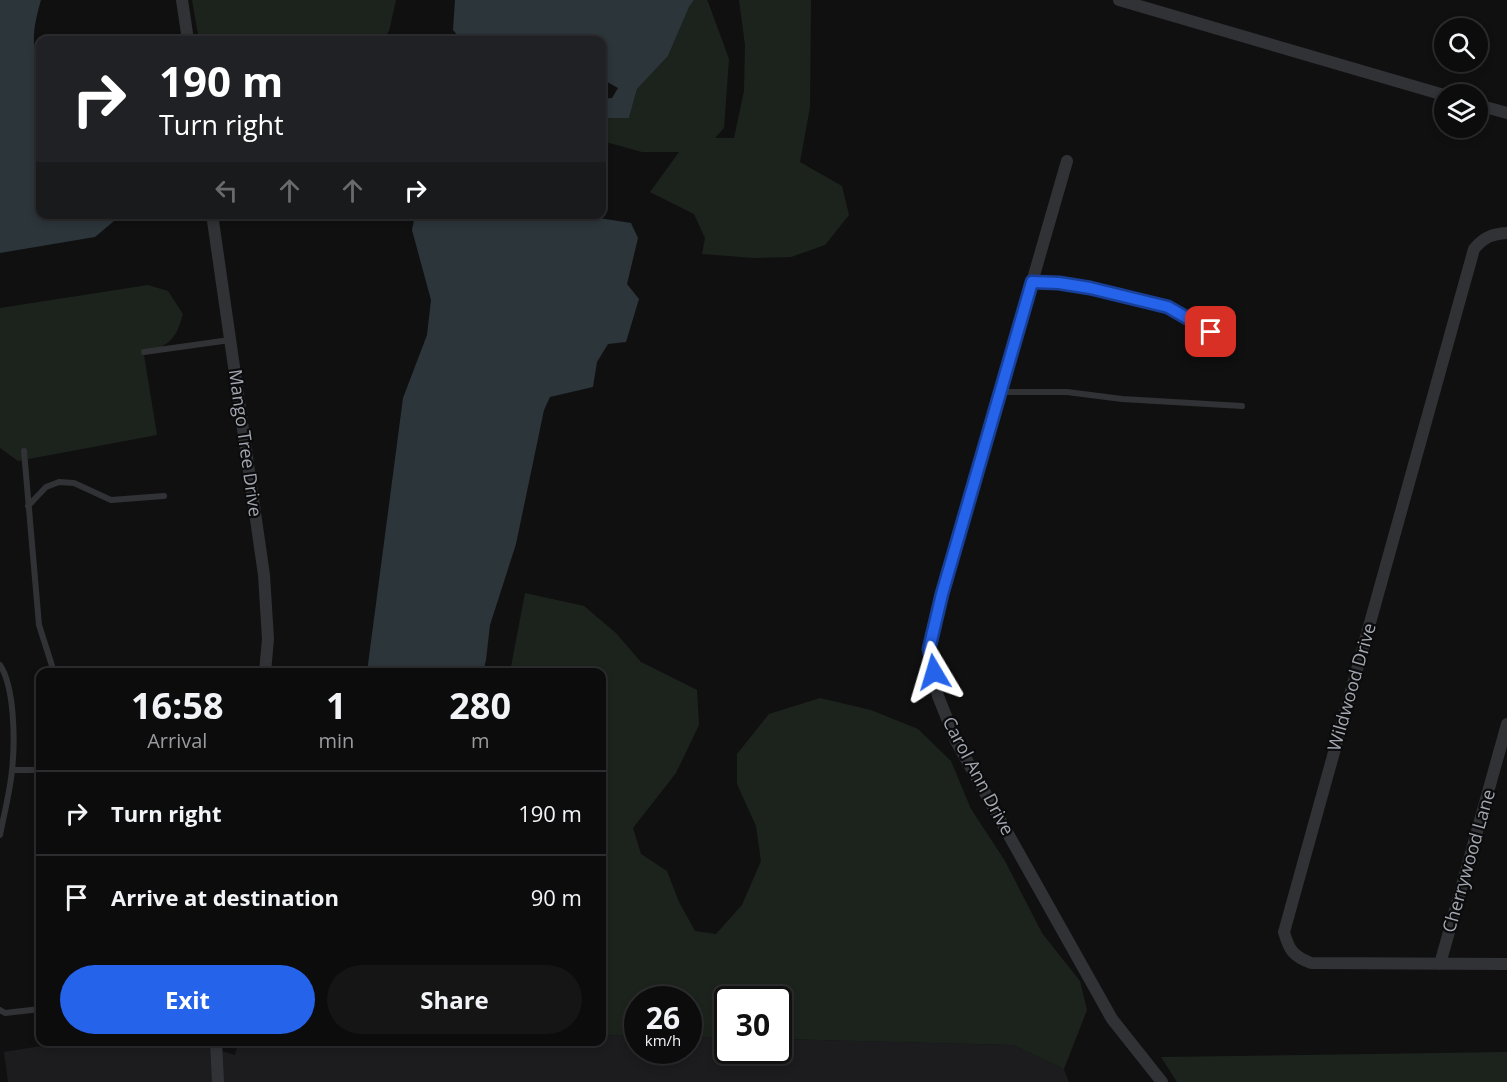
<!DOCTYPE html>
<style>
:root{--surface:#0c0c0d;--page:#151516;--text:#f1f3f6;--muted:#9a9b9d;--line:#2c2c2e;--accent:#2563eb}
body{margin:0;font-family:"Open Sans",sans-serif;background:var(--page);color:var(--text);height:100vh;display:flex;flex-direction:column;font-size:22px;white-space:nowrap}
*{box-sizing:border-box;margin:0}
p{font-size:20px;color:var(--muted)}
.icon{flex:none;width:33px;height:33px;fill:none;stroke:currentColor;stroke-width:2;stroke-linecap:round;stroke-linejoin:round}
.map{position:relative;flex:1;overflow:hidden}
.drawer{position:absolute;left:36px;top:668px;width:570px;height:378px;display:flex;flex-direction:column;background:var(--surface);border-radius:12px;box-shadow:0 3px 9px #0003,0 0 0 2px var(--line)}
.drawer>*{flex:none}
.top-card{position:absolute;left:36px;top:36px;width:570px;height:183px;border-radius:12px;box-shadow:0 3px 9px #0003,0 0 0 2px var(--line);background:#202124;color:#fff;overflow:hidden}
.tools{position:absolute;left:1434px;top:18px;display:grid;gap:12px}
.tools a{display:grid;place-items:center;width:54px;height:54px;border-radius:50%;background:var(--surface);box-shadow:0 3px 9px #0003,0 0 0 2px var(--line);font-size:30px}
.speed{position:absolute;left:624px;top:986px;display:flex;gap:12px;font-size:30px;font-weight:700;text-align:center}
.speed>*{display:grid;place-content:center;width:78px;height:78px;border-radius:50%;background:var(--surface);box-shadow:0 3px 9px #0003,0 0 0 2px var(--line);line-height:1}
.speed small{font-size:15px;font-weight:400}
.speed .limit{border:3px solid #111;border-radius:9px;background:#fff;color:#111}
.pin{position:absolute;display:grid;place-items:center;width:51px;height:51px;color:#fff;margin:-26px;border-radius:12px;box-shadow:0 3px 9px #0006}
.me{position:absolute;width:66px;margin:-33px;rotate:353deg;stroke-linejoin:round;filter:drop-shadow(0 0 4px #0008)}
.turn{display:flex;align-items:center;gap:21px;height:126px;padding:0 24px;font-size:27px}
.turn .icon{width:78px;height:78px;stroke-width:2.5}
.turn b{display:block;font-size:42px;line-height:51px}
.lanes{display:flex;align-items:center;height:57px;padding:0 24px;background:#0003;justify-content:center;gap:30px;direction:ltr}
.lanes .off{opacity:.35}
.eta{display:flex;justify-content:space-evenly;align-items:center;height:102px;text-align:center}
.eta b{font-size:36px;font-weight:700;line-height:42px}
.primary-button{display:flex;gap:12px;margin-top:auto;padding:12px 24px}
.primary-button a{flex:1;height:69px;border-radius:36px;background:var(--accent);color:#fff;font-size:24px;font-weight:700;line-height:69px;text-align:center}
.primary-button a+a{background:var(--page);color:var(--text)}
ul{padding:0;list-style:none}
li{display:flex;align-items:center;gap:18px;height:84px;padding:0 24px;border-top:2px solid var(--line)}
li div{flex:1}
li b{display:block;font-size:22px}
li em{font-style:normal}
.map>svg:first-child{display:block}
</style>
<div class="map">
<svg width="1507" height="1082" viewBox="0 0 1507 1082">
<rect width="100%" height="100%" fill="#101011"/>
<path fill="#1c1c1e" d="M602,1035L637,1036L638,1050H688L689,1037L727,1038L728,1050H778L779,1039L1013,1045L1064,1069L1069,1082H8L4,1052L71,1041H200L213,1048L235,1055L238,1041H602Z"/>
<path fill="#1c231d" d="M192,0H396L389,31L383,40H199Z
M694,0H707L708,2L729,59L724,128L715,138H734L744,91L745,45L739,0H811L810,107L800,162L842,186L849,215L825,245L791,257L754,258L702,254L705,238L694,214L650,192L679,152H642L602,141V109L606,118H629L637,89L668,56L689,7Z
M148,285L168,291L183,314C175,342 170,343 144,355L157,435L18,461L0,448V308Z
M525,593L584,606L616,633L641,662L697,690L699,725L676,773L633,828L641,854L667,871L679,902L695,931L716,934L742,905L761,861L756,826L737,784V754L769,714L820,698L871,710L918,729L951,761L971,809L1005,861L1042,933L1080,981L1087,1010L1064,1069L1013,1045L779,1039L778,999H728L727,1038L689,1037L688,999H638L637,1036L602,1035V672H510Z
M1507,1052V1082H1177L1161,1057Z"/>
<path fill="#2c353a" d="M0,0H41C35,21 29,45 40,65V214L119,215L120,216L95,237L0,253Z
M455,0H694L689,7L668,56L637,89L629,118H606L602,109V99L612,98L618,88L602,79V40H461L453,30Z
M580,215L631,223L638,238L627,284L639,299L626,342L608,344L597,362L593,387L550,397L544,410L516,544L490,625L486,660L483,672H367L403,398L427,335L431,300L412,230L415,215Z"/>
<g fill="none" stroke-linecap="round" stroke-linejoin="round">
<path stroke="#313236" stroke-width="6" d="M1032,282L1059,283L1090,288L1168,307L1211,331
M144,352L230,340
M1000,392H1067L1122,399L1242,406
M24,451L39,625L54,672
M28,506L46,487L59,482L74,483L111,500L164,496
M0,665C15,688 15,743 12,770C10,792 4,814 0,835
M12,770H40
M0,1010L5,1013L40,1009"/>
<path stroke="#313236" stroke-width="12" d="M182,0L188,40
M1119,0L1444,95
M1478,105L1507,113
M1067,161L942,594L929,649L938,696L956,741L1112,1019L1162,1082
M212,214L264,575L268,639L265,672
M1507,233C1492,234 1484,237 1474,249L1284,932C1289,950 1293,956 1311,963L1507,964
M1440,964L1507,724
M216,1041L218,1082"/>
</g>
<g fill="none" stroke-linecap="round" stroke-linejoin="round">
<g stroke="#184099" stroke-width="15">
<path id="route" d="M934,672L929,649L942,594L1032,282L1059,283L1090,288L1168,307L1211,332"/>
</g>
<use href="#route" stroke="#2563eb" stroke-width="10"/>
</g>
<g text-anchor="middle" stroke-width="4.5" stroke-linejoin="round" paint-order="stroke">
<g font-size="18" fill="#a2a7b1" stroke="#0b0b0c">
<text transform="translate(245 443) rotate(82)" y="6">Mango Tree Drive</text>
<text transform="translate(1352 687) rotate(-74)" y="6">Wildwood Drive</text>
<text transform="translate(978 776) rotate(62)" y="6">Carol Ann Drive</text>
<text transform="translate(1469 861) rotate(-74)" y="6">Cherrywood Lane</text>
</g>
</g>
</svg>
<div class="tools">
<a><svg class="icon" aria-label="search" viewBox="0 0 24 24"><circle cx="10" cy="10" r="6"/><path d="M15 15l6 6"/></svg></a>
<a><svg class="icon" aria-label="layers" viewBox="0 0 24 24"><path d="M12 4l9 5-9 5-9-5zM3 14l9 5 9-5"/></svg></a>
</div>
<div class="speed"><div>26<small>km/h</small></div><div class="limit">30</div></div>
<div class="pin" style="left:1211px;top:332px;background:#d93025"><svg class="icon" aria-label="arrive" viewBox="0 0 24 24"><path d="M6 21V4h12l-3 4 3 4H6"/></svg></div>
<svg class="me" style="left:934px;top:672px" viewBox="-20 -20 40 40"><path d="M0-17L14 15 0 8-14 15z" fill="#2563eb" stroke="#fff" stroke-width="4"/></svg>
<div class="top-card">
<div class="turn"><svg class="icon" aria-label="right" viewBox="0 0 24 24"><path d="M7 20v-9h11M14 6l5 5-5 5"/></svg><div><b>190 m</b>Turn right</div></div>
<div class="lanes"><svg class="icon off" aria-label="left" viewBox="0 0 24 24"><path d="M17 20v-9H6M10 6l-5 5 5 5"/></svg><svg class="icon off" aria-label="ahead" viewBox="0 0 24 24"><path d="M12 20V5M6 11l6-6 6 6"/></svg><svg class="icon off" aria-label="ahead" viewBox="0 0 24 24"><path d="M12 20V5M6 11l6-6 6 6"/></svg><svg class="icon" aria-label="right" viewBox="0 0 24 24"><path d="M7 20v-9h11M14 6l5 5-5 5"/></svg></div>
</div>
<section class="drawer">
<div class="eta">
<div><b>16:58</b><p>Arrival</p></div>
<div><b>1</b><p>min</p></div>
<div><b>280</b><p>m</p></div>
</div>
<ul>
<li><svg class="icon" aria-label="right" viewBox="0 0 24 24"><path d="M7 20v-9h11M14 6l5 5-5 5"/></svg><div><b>Turn right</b></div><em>190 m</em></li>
<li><svg class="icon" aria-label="arrive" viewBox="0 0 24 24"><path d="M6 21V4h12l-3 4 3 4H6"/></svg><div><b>Arrive at destination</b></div><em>90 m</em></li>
</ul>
<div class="primary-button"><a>Exit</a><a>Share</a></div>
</section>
</div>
